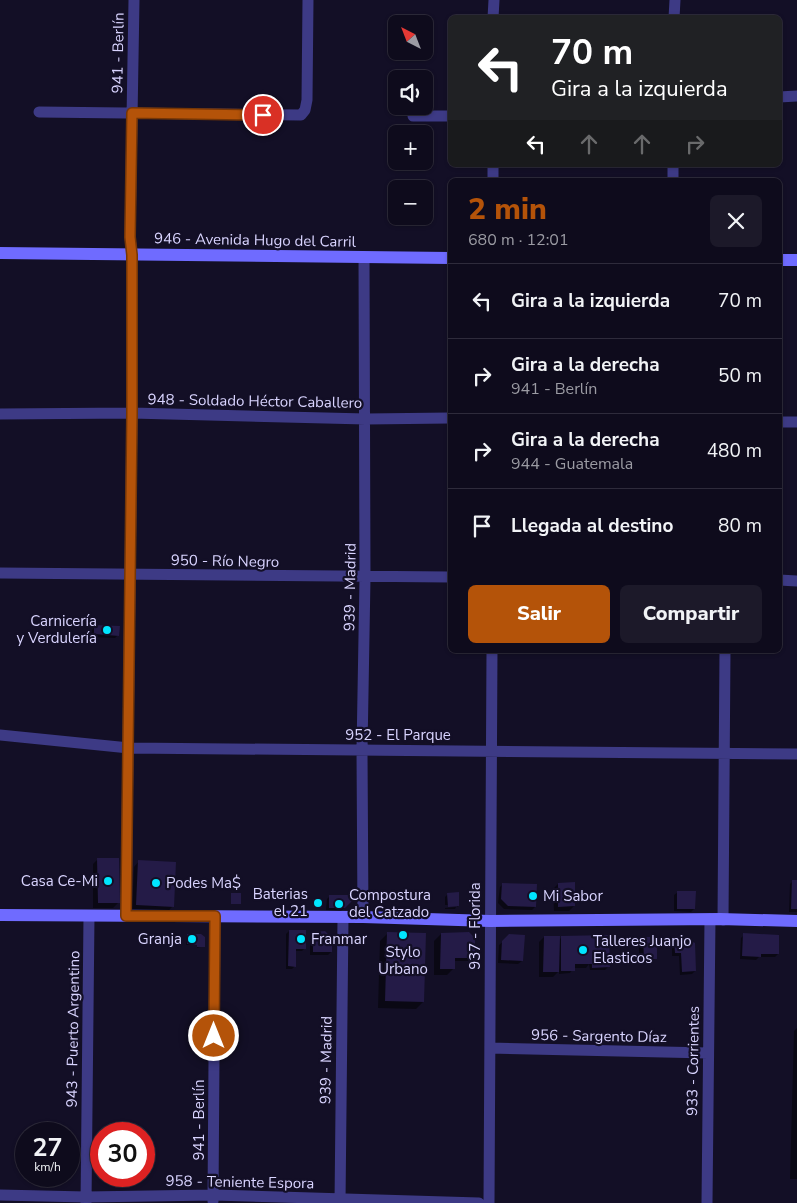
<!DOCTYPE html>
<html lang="es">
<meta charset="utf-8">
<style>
:root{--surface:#0e0b1c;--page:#1c1929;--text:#f1f3f6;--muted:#9b9ba3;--line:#2e2b3b;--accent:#b45309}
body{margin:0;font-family:"Nunito Sans",sans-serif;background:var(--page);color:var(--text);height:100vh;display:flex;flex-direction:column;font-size:19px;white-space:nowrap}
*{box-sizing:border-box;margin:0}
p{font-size:16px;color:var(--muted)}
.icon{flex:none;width:28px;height:28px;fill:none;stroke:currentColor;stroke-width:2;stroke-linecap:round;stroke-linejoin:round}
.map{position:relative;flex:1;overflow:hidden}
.panel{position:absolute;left:448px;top:178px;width:334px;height:475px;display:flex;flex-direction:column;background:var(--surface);border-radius:8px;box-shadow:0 1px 4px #0004,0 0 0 1px var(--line)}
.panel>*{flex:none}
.guide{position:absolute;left:448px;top:15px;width:334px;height:152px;border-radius:8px;box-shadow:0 1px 4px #0004,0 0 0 1px var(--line);background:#202124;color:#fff;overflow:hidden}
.needle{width:32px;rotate:318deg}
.tools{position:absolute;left:388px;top:15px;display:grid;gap:10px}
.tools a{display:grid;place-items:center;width:45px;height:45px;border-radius:8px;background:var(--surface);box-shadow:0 1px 4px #0004,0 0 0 1px var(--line);font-size:25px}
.speed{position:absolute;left:15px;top:1122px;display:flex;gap:10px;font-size:25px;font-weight:700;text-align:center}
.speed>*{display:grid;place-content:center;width:65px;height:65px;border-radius:50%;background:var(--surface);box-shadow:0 1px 4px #0004,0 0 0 1px var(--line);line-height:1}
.speed small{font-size:12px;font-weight:400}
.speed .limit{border:8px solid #d22;background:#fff;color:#111}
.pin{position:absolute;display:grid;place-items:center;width:42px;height:42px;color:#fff;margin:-21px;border:2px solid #fff;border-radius:50%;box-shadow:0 1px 5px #0007}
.me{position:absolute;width:55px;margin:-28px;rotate:0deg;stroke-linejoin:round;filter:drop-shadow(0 0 4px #0008)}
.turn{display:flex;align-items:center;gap:18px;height:105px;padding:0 20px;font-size:22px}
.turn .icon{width:65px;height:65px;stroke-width:2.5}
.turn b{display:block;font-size:35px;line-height:42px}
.lanes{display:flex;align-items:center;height:48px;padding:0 20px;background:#0003;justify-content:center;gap:25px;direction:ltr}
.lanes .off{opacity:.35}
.round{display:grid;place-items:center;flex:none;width:52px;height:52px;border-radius:8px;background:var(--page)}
.summary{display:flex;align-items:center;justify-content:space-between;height:85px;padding:0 20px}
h1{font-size:30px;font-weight:800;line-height:38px;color:var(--accent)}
.action{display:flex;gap:10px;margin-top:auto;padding:10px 20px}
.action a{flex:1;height:58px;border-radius:8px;background:var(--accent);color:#fff;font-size:20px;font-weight:800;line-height:58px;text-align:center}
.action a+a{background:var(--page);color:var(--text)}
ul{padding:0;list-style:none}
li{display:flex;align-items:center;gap:15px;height:75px;padding:0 20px;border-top:1px solid var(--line)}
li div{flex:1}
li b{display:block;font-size:19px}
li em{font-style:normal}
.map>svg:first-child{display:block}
</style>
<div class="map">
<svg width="797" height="1203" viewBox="0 0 797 1203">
<rect width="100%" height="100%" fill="#130f26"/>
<path fill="#0007" d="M95,627L118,635L115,638L91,637L92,630Z
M98,859L118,903L113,908H93V864Z
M139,861L173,906L168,911L132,910L134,867Z
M793,881H797V912H789L790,884Z
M503,884L535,907L532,910L504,909L498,903L500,887Z
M558,884L574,906L569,911H554L553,889Z
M678,892L694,909L691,912L674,911V895Z
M448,894L458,906L457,907V905H445V897Z
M330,896L351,901L341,911L326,910L327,899Z
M456,907L455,909H445V908Z
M289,931L305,948L302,951H295V966L292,969H286V934Z
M313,933L331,952L328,955H310V936Z
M387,934L423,1002L416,1009L378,1008L380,941Z
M441,934L474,958L471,961H454V968L447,975H434V941Z
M188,935L204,946L197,948V945H186Z
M744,935L778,954L775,957H759L756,960L740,959L741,938Z
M510,936L522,961L518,964L498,963L499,945Z
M544,937L558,941L562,937L608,967L605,970H590L589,964L586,968H574L570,973L559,974V971L553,977H539V942Z
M644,938L656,958L650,963L639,964V943Z
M675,940L695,971L692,974L680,975L679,956H672V944Z
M797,1028V1179H790L794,1031Z"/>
<path fill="#241b47" d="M94,625L120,626L119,636L94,634Z
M97,858H119L120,903H98Z
M138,860L176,862L174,907L136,905Z
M792,880H797V909H791Z
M575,882V906L558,907V883Z
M502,883L537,884L536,907L508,906L501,899Z
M677,891H696L695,909H677Z
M459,892V906L448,907L447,893Z
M231,893H241V904H231Z
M329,895H351L352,901L345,908H329Z
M313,899H322V908L313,907Z
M289,930H306V949H296V967L288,966Z
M325,931L332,938V952H313V932Z
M387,932L426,933L424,1002L385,1001Z
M469,932L475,938V958H455V969H440L441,933Z
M743,933L779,935V954H761V957L742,956Z
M187,934H201L205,937V947H197V945L187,944Z
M509,934L525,935L523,961L501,960L502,941Z
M609,935L610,967L592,968V964H575V971H561V936Z
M544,936H560L559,972H543Z
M643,937H657V959H644Z
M674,939H687L695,943L696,971L682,972L681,953H675Z"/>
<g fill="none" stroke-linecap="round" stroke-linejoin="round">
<path stroke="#3d3a85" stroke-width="11" d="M493,18L494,0
M674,18L675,0
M779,97L797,96
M39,112L301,115L305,110L307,100L308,0
M413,116H450
M673,165V180
M493,180V165
M0,414L132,413L366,419L450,418
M779,422H797
M0,573L450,577
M779,580L797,581
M0,735L129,748L797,754
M126,916L132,413V255L130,237L134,0
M363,917L362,750L365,578L364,257
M723,920L725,650
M490,1048L708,1053
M0,1195L86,1197L214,1195L479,1203
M213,1201L215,916
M86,1203L89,916
M340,1203L343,918
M489,1203L492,650
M707,1203L710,919"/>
<path stroke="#6f6bff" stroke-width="12" d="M0,253L450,258
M779,260H797
M0,915L363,917L490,921L720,919L797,921"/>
</g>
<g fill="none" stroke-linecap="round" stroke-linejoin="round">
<g stroke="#753606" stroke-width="12">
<path id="route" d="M214,1036L215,916H126L132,413V255L130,237L132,113L263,115"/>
</g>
<use href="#route" stroke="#b45309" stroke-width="9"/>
</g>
<g fill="#00e5ff" stroke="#130f26" stroke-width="2">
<circle cx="107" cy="630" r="5"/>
<circle cx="108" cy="881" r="5"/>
<circle cx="156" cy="883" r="5"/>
<circle cx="533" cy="896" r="5"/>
<circle cx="318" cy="903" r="5"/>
<circle cx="339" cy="904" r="5"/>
<circle cx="403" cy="935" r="5"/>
<circle cx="192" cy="939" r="5"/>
<circle cx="301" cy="939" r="5"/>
<circle cx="583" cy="950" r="5"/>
</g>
<g text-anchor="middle" stroke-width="4.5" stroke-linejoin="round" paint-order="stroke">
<g font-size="15" fill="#d9d4ff" stroke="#130f26">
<text transform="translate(118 53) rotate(-89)" y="5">941 - Berlín</text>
<text transform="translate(255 240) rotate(1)" y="5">946 - Avenida Hugo del Carril</text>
<text transform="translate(255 401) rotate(1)" y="5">948 - Soldado Héctor Caballero</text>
<text transform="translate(225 561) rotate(1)" y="5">950 - Río Negro</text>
<text transform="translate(350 587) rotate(-89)" y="5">939 - Madrid</text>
<text x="398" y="740">952 - El Parque</text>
<text transform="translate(475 926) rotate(-90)" y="5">937 - Florida</text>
<text transform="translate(73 1029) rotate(-89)" y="5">943 - Puerto Argentino</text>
<text transform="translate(599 1036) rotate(1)" y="5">956 - Sargento Díaz</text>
<text transform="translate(326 1060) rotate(-89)" y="5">939 - Madrid</text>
<text transform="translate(693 1061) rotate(-89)" y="5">933 - Corrientes</text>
<text transform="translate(199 1120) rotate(-90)" y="5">941 - Berlín</text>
<text transform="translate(240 1182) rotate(1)" y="5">958 - Teniente Espora</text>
</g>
<g font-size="15" fill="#d9d4ff" stroke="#130f26" text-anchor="start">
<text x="97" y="626" text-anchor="end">Carnicería<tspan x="97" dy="17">y Verdulería</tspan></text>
<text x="98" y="886" text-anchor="end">Casa Ce-Mi</text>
<text x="166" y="888">Podes Ma$</text>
<text x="308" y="899" text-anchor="end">Baterias<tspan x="308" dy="17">el 21</tspan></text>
<text x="349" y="900">Compostura<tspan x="349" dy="17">del Catzado</tspan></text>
<text x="543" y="901">Mi Sabor</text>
<text x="182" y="944" text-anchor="end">Granja</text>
<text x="311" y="944">Franmar</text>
<text x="593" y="946">Talleres Juanjo<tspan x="593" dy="17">Elasticos</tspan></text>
<text x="403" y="957" text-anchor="middle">Stylo<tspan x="403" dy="17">Urbano</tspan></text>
</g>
</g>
</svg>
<div class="tools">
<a><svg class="needle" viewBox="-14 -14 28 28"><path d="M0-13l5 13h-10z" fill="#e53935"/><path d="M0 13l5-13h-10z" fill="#9b9ba3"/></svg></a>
<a><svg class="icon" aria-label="sound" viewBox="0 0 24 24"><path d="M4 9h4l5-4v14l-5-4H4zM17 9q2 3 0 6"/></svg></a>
<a>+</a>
<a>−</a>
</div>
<div class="speed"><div>27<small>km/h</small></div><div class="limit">30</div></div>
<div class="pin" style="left:263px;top:115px;background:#d93025"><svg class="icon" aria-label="arrive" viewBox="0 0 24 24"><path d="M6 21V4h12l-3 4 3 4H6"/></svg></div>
<svg class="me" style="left:214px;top:1036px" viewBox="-20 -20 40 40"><circle r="17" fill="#b45309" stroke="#fff" stroke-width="3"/><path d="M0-11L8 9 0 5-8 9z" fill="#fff"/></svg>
<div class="guide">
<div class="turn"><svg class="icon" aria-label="left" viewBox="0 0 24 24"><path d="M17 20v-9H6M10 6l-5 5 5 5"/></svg><div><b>70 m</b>Gira a la izquierda</div></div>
<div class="lanes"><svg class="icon" aria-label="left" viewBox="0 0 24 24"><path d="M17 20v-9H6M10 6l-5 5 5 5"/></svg><svg class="icon off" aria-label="ahead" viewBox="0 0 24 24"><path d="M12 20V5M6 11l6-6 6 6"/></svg><svg class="icon off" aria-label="ahead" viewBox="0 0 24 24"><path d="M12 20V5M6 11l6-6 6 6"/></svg><svg class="icon off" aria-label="right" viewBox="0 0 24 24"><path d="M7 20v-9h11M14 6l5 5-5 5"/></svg></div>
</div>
<section class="panel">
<div class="summary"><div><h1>2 min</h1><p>680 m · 12:01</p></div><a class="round"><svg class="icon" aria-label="close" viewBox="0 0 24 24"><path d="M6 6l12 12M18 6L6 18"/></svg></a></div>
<ul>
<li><svg class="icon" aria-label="left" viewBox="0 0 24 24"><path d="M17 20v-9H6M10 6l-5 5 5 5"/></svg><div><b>Gira a la izquierda</b></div><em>70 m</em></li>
<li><svg class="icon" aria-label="right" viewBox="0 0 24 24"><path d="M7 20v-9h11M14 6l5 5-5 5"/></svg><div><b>Gira a la derecha</b><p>941 - Berlín</p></div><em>50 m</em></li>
<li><svg class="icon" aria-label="right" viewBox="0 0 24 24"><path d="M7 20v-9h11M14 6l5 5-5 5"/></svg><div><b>Gira a la derecha</b><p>944 - Guatemala</p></div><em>480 m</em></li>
<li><svg class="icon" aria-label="arrive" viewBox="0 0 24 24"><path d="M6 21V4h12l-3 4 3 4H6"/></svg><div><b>Llegada al destino</b></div><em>80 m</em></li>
</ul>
<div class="action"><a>Salir</a><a>Compartir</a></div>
</section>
</div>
